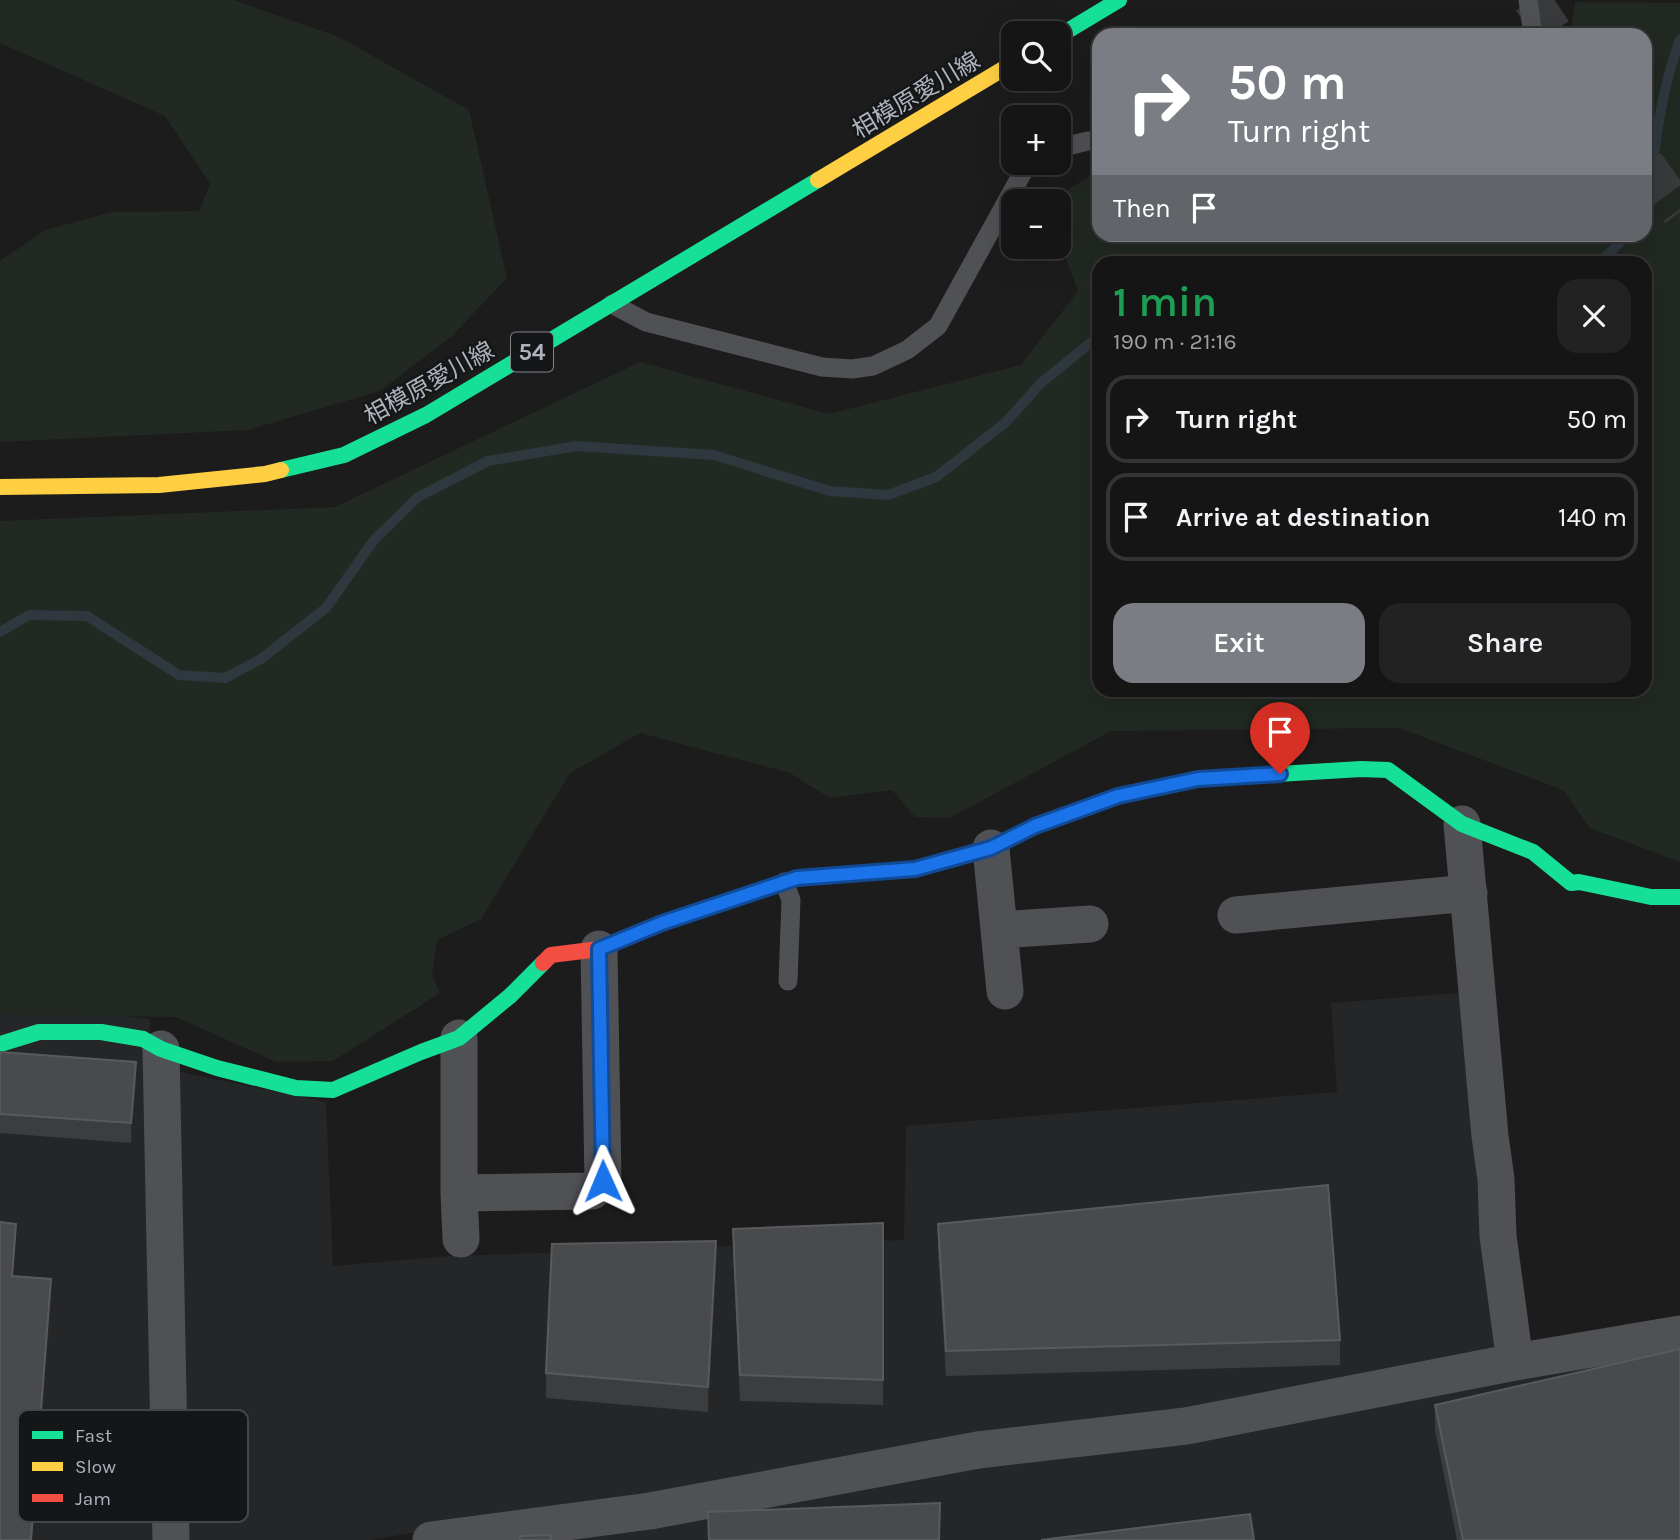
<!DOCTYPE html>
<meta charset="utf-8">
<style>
:root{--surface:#151515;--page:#222;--text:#f1f3f6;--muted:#9d9fa0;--line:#343434;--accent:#7a7e84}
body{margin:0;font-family:Karla,"Noto Sans JP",sans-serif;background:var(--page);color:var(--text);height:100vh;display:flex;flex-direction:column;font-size:26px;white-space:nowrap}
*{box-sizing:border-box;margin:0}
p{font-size:23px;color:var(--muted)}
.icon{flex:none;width:38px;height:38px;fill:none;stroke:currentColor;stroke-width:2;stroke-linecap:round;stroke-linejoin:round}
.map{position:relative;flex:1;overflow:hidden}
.details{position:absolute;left:1092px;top:256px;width:560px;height:441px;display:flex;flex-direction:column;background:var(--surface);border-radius:21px;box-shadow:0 7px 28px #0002,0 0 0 2px var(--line)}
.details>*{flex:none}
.guide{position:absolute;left:1092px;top:28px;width:560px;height:214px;border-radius:21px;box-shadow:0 7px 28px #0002,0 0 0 2px var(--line);background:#7a7e84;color:#fff;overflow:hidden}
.buttons{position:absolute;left:1001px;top:21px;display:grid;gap:14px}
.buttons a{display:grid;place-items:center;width:70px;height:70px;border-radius:14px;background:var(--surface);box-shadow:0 7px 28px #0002,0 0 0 2px var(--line);font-size:35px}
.pin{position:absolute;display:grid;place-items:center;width:60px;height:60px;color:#fff;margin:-72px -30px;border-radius:50% 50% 50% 0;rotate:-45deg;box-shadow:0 0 7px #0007}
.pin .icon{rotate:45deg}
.me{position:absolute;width:77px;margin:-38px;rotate:359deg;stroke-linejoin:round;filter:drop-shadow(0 0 5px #0008)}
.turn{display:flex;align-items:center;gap:24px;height:147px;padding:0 21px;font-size:32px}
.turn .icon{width:91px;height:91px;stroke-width:2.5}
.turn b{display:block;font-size:49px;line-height:60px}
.then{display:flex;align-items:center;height:66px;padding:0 21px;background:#0003;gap:14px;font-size:26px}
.round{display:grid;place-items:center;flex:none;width:74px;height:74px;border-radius:21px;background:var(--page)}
.headline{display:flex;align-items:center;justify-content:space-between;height:119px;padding:0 21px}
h1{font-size:42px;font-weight:600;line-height:52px;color:#1e9e55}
.action{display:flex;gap:14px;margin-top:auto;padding:14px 21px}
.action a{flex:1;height:80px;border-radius:21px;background:var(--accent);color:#fff;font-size:28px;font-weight:600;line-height:80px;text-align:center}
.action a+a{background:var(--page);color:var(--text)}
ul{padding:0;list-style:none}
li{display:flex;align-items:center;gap:21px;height:88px;margin:0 14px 10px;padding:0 7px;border:4px solid var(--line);border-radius:21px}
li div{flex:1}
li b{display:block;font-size:26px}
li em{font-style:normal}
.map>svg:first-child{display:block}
</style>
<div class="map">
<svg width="1680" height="1540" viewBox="0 0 1680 1540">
<rect width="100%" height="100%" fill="#1c1c1c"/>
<path fill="#252628" d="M1468,992L1504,1341L1493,1354L1173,1417L453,1526L370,1540H185L171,1070L326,1102L333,1266L450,1256L904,1240L906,1126L1337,1092L1331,1003Z
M0,1001L150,1019L162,1521L156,1540H0Z
M1680,1346V1540H538Z"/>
<path fill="#212922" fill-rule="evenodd" d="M0,0H233L339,37L469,110L507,278L451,337L380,391L248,430L0,442V261L45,230L112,212L199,211L210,184L165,116L0,43Z
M1575,2L1680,3V862L1590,828L1563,790L1399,728L1111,731L950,818L915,817L892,790L830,798L790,773L640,733L570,773L481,919L437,940L432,975L440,993L333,1061L276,1062L176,1017L0,1014V521L335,507L640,362L829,414L1021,365L1078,291L1059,239V201H1053V199L1095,173L1099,175V234L1255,235L1289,244L1413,234H1645V35H1570ZM1099,262H1645V690H1099Z"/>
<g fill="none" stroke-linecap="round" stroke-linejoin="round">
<path stroke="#2e383e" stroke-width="10" d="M1645,207L1648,202C1655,147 1660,92 1680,40
M1597,262L1601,261L1629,234
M0,632L29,615L87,616L179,675L225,678L261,659L326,608L374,540L418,497L488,461L576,446L714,455L830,491L888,495L936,477L1005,423L1041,383L1099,336"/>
<path stroke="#393a3c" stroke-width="38" stroke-dasharray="38 19" stroke-linecap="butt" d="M1532,0L1555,35
M1645,164L1680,212"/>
<path stroke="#505155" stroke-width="19" d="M1528,0L1533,35
M1059,148L1088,141H1099
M612,304L646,322L822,367L852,369L873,366L907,350L938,326L1023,172L1034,163
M784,882L791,900L788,981"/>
<path stroke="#505155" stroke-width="37" d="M1462,824L1490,1136L1496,1179L1498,1236L1515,1362
M991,848L1005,991
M1236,915L1469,893
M999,930L1090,924
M459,1038V1193L592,1191L603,1181L599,949
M161,1049L171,1540
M459,1193L461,1239
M431,1540L650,1511L978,1450L1186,1426L1515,1362L1680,1334"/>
<path stroke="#16e098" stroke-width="16" d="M1059,36L1119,0
M281,470L344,455L426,415L818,180
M824,876L916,869L991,848L1035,826L1118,796L1198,779L1361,769L1388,770L1462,824L1533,852L1571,883L1579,882L1651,897H1680
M0,1044L39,1032H101L143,1039L161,1049L217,1068L296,1088L333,1090L421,1052L459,1038L510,996L543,963"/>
<path stroke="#ffcf43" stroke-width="16" d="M818,180L1013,63
M0,487L159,485L265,474L281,470"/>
<path stroke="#f24e42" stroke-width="16" d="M543,963L551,955L599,949L662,923L797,878L824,876"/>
</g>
<path fill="#3c3d3e" d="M0,1052L136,1081L131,1143L0,1133Z
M883,1223V1405L740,1401L733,1254V1229Z
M938,1224L1340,1340V1365L946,1376L938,1249Z
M716,1267L708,1412L546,1398V1373Z
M1435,1405L1680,1540H1457L1435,1430Z"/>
<path fill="#2a2a2a" d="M136,1062V1081L131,1143V1123Z
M16,1224V1249L12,1301V1276Z
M716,1241V1267L708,1412V1387Z
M51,1279V1304L33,1540H31Z"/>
<path fill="#494a4b" stroke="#585a5d" stroke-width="2" d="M0,1052L136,1062L131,1123L0,1114Z
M1328,1185L1340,1340L946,1351L938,1224Z
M0,1222L16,1224L12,1276L51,1279L31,1540H0Z
M883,1223V1380L740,1375L733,1229Z
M716,1241L708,1387L546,1373L552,1244Z
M1680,1349V1540H1463L1435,1405Z
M940,1503L939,1540H709L708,1512Z
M1250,1514L1254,1540H1041Z
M551,1535V1540H520V1536Z"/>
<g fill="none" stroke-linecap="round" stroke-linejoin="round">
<g stroke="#114b97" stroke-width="18">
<path id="route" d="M603,1181L599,949L662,923L797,878L915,869L991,848L1035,826L1118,796L1198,779L1280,774"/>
</g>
<use href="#route" stroke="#1a73e8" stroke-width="12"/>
</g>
<g text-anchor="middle" stroke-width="5" stroke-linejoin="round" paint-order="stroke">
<rect fill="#151618" stroke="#7f848b" stroke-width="2" x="511" y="332.5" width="42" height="39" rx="5"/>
<g font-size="23" font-weight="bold" fill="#adb3bc">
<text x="532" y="360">54</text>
</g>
<g font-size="24" fill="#adb3bc" stroke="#151618">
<text transform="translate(916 95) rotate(-31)" y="8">相模原愛川線</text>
<text transform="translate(429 383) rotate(-29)" y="8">相模原愛川線</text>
</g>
</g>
<rect x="18" y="1410" width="230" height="112" rx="10" fill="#151618" stroke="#434549" stroke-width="2"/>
<rect x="32" y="1431" width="31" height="8" fill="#16e098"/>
<rect x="32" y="1462" width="31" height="9" fill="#ffcf43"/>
<rect x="32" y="1494" width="31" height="8" fill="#f24e42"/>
<g font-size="19" fill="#adb3bc">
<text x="75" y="1442">Fast</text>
<text x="75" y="1473">Slow</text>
<text x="75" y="1505">Jam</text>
</g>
</svg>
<div class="buttons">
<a><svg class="icon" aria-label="search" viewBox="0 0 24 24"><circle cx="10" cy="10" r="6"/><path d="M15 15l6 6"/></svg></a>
<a>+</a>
<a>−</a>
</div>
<div class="pin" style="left:1280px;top:774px;background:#d93025"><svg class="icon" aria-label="arrive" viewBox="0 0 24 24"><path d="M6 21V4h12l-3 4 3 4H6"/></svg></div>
<svg class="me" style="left:603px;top:1181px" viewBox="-20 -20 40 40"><path d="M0-17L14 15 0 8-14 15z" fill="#1a73e8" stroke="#fff" stroke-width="4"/></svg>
<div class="guide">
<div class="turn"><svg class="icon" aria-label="right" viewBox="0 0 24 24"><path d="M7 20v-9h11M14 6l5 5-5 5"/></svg><div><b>50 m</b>Turn right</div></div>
<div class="then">Then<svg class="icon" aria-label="arrive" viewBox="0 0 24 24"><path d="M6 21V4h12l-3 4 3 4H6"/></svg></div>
</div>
<section class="details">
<div class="headline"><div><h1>1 min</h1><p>190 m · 21:16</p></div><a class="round"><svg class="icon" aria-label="close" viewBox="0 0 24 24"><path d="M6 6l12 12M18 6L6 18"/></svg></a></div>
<ul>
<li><svg class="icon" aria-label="right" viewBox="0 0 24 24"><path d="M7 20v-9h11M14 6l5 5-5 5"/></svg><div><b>Turn right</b></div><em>50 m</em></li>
<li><svg class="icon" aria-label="arrive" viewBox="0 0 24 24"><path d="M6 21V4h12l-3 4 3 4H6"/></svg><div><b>Arrive at destination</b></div><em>140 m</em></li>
</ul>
<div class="action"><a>Exit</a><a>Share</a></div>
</section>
</div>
